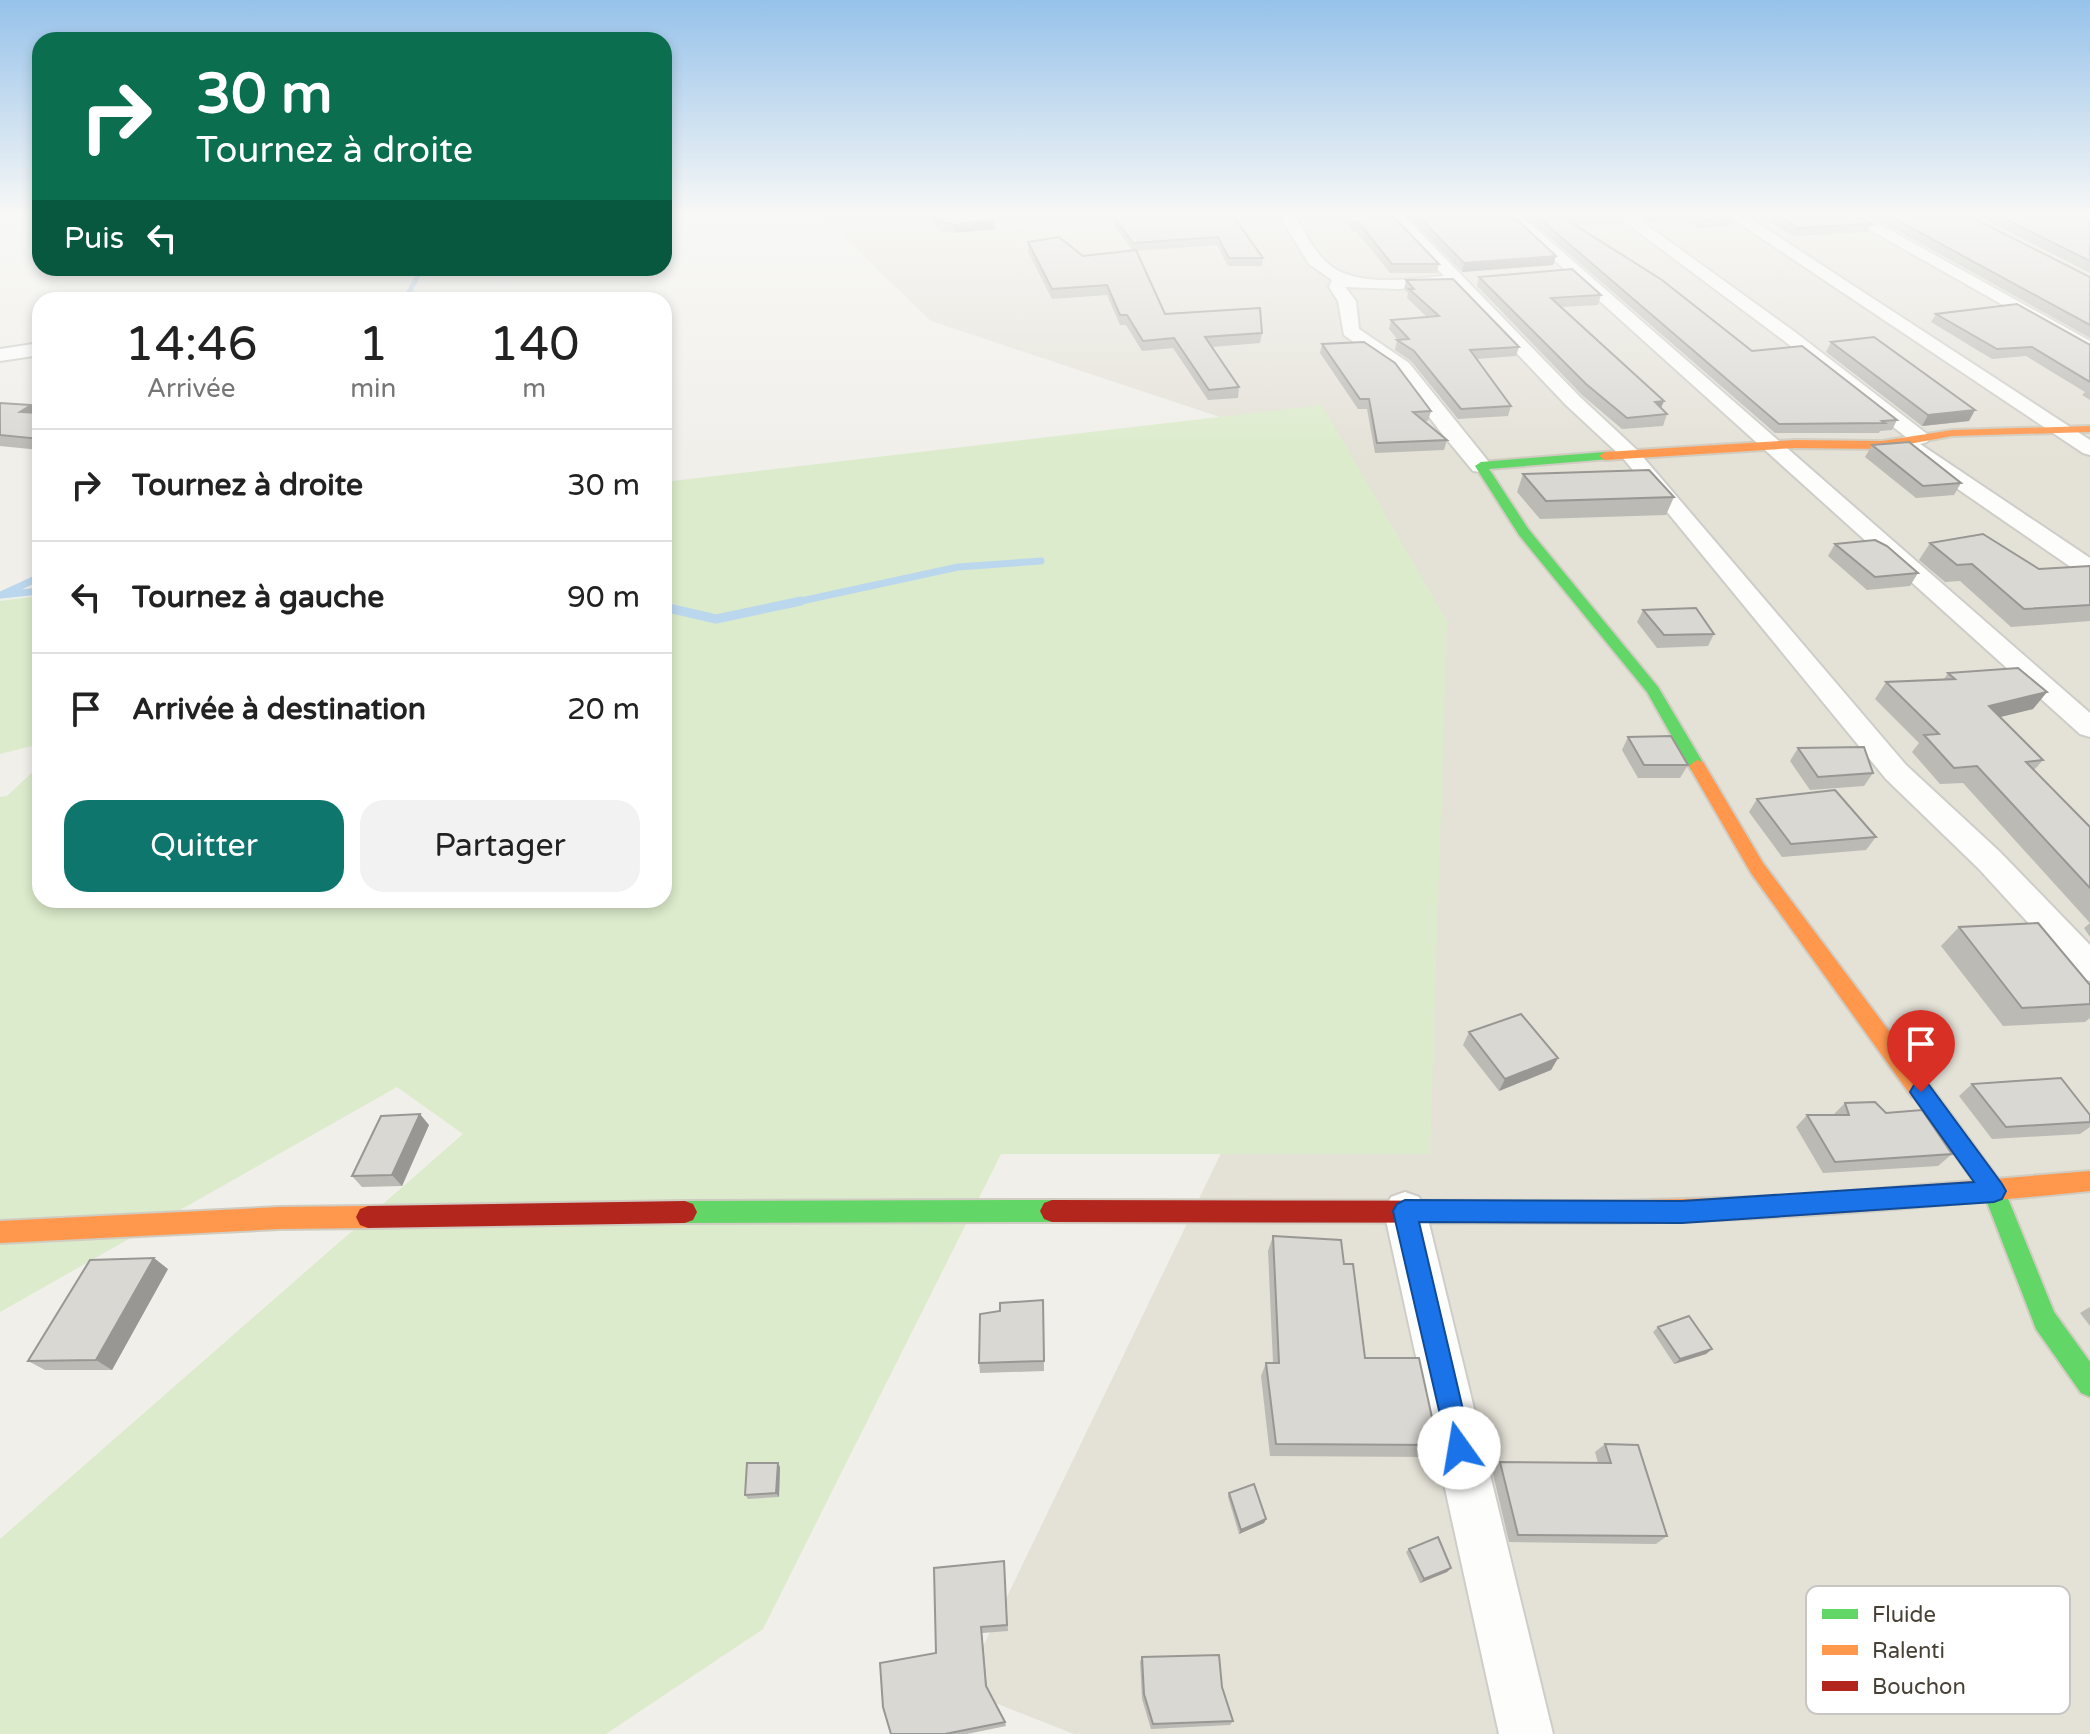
<!DOCTYPE html>
<html lang="fr">
<meta charset="utf-8">
<style>
:root{--surface:#fff;--page:#f2f2f2;--text:#222;--muted:#767676;--line:#e0e0e0;--accent:#0f766e}
body{margin:0;font-family:"Varela Round",sans-serif;background:var(--page);color:var(--text);height:100vh;display:flex;flex-direction:column;font-size:30px;white-space:nowrap}
*{box-sizing:border-box;margin:0}
p{font-size:26px;color:var(--muted)}
.icon{flex:none;width:44px;height:44px;fill:none;stroke:currentColor;stroke-width:2;stroke-linecap:round;stroke-linejoin:round}
.map{position:relative;flex:1;overflow:hidden}
.panel{position:absolute;left:32px;top:292px;width:640px;height:616px;display:flex;flex-direction:column;background:var(--surface);border-radius:24px;box-shadow:0 4px 12px #0003}
.panel>*{flex:none}
.banner{position:absolute;left:32px;top:32px;width:640px;height:244px;border-radius:24px;box-shadow:0 4px 12px #0003;background:#0b6e4f;color:#fff;overflow:hidden}
.pin{position:absolute;display:grid;place-items:center;width:68px;height:68px;color:#fff;margin:-82px -34px;border-radius:50% 50% 50% 0;rotate:-45deg;box-shadow:0 0 8px #0007}
.pin .icon{rotate:45deg}
.me{position:absolute;width:88px;margin:-44px;rotate:347deg;stroke-linejoin:round;filter:drop-shadow(0 0 6px #0008)}
.turn{display:flex;align-items:center;gap:28px;height:168px;padding:0 32px;font-size:36px}
.turn .icon{width:104px;height:104px;stroke-width:2.5}
.turn b{display:block;font-size:56px;line-height:68px}
.then{display:flex;align-items:center;height:76px;padding:0 32px;background:#0003;gap:16px;font-size:30px}
.eta{display:flex;justify-content:space-evenly;align-items:center;height:136px;text-align:center}
.eta b{font-size:48px;font-weight:600;line-height:56px}
.action{display:flex;gap:16px;margin-top:auto;padding:16px 32px}
.action a{flex:1;height:92px;border-radius:24px;background:var(--accent);color:#fff;font-size:32px;font-weight:600;line-height:92px;text-align:center}
.action a+a{background:var(--page);color:var(--text)}
ul{padding:0;list-style:none}
li{display:flex;align-items:center;gap:24px;height:112px;padding:0 32px;border-top:2px solid var(--line)}
li div{flex:1}
li b{display:block;font-size:30px}
li em{font-style:normal}
.map>svg:first-child{display:block}
</style>
<div class="map">
<svg width="2090" height="1734" viewBox="0 0 2090 1734">
<rect width="100%" height="100%" fill="#f0efea"/>
<path fill="#e4e1d7" d="M819,213H2090V1734H1074L962,1690L1374,836L1259,430L931,321Z"/>
<path fill="#dcebcb" d="M1322,405L1447,621L1430,1154H1001L763,1629L606,1734H0V1539L463,1134L397,1087L0,1312V797L7,796L40,765V900H664V482Z
M40,596V744L0,754V601Z"/>
<g fill="none" stroke-linecap="round" stroke-linejoin="round">
<path stroke="#bbd7ee" stroke-width="5" d="M405,300L422,268"/>
<path stroke="#bbd7ee" stroke-width="7" d="M40,577L1,595L40,591
M792,603L958,567L1041,561"/>
<path stroke="#bbd7ee" stroke-width="9" d="M664,607L716,619L801,601"/>
<g stroke="#cecdc8" stroke-width="4">
<path id="street" d="M1278,213H1293C1303,228 1311,247 1324,260C1352,289 1407,279 1444,276L1385,213H1401L1580,397L1637,450L1906,765L2000,852L2090,945V981L2078,977L1978,868L1886,779L1623,458L1566,405L1452,285L1399,289L1345,287L1356,301L1359,329L1409,363L1492,466L1481,472L1473,471L1439,430L1395,371L1344,335L1338,301L1329,287L1332,280L1309,264Z
M1502,213H1518L2090,713V737L2080,734Z
M1613,213H1630L1795,332L1927,434L1930,438L1927,442L1920,444L2090,558V576L2081,574L1897,447L1894,443L1897,439L1906,437L1783,340Z
M1724,213H1742L2090,440V455L2083,453Z
M1840,213H1859L2090,341V354Z
M40,343V355L0,361V349Z
M1405,1192L1419,1197L1426,1211L1553,1734H1499L1384,1211L1391,1197Z"/>
</g>
<g stroke="#d0ccc1" stroke-width="4">
<path id="fast" d="M1605,452L1611,456L1609,459L1489,469L1529,530L1658,687L1705,766L1703,770H1691L1647,692L1519,535L1475,466L1481,462Z
M1920,1081L1928,1083L2002,1184L2054,1312L2090,1362V1397L2081,1393L2036,1329L1985,1197L1909,1090L1912,1083Z
M1052,1200L1060,1203L1064,1211L1060,1219L1052,1222L685,1223L677,1220L673,1212L677,1204L685,1201Z"/>
</g>
<g stroke="#d0ccc1" stroke-width="4">
<path id="slow" d="M2090,426V432L1952,436L1882,449L1795,448L1605,460L1599,456L1605,452L1795,440L1882,441L1952,430Z
M1697,760L1703,762L1763,863L1928,1083L1931,1090L1928,1097L1920,1099L1912,1097L1751,873L1689,766Z
M2090,1171V1191C1931,1207 1773,1221 1613,1223L1605,1220L1601,1212L1605,1204L1613,1201L1792,1196Z
M368,1206L376,1209L380,1217L376,1225L368,1228L279,1229L0,1243V1221L279,1207Z"/>
</g>
<g stroke="#d0ccc1" stroke-width="4">
<path id="jam" d="M1052,1200L1613,1201L1621,1204L1625,1212L1621,1220L1613,1223L1052,1222L1044,1219L1040,1211L1044,1203Z
M685,1201L693,1204L697,1212L693,1220L685,1223L368,1228L360,1225L356,1217L360,1209L368,1206Z"/>
</g>
<use href="#street" fill="#fdfdfc" fill-rule="evenodd"/>
<use href="#fast" fill="#63d668" fill-rule="evenodd"/>
<use href="#slow" fill="#ff974d" fill-rule="evenodd"/>
<use href="#jam" fill="#b3261e" fill-rule="evenodd"/>
</g>
<path fill="#bbbab5" d="M925,213H990L995,229L955,233L941,231Z
M1105,213H1231L1263,258L1262,266H1228L1217,245L1136,251L1165,314L1262,333L1260,343L1211,347L1239,387L1238,398L1208,400L1173,348L1142,351L1126,325H1120L1107,295L1052,299L1028,252V242L1083,256L1132,250Z
M1339,213H1390L1439,264L1437,273H1390L1357,232H1353Z
M1405,213H1510L1556,256L1553,265L1462,272Z
M1522,213H1622L1624,215L1621,223L1576,225L1752,351L1897,420L1892,430L1880,431L1879,433H1775Z
M1635,213H1734L1733,223L1730,226L1698,228L1687,220L1647,222Z
M1757,213H1854L1872,224L1868,232L1793,236Z
M1866,213H1963L2090,277V338Z
M1972,213H2077L2090,219V273Z
M1479,277L1601,295L1598,305L1562,307L1664,401L1661,408L1667,414L1663,426L1622,429L1582,395L1477,286Z
M1406,280L1519,347L1516,356L1477,359L1511,406L1508,416L1458,419L1411,361L1395,350L1397,340H1398L1389,329L1391,320L1427,317L1407,298L1408,293L1404,289Z
M1936,314L2090,345V400L2082,395L2085,392L2026,356L1992,359L1931,322Z
M1831,342L1969,421L1922,426L1826,352Z
M1322,344L1431,411L1428,421H1424L1447,440L1444,450L1375,453L1367,409H1358L1320,353Z
M0,403L40,413V450L0,446Z
M1872,445L1961,483L1954,495L1916,498L1865,457Z
M1523,474L1674,497L1666,515L1540,519L1517,492Z
M1930,543L2039,569L2090,566V621L2011,627L1960,581L1945,582L1919,560Z
M1835,544L1918,573L1910,586L1867,590L1828,556Z
M1643,610L1714,634L1708,646L1657,648L1637,622Z
M1948,673L2047,692L2033,709L2000,717L2043,760L2034,770L2090,827V937L2084,928L2090,923L1963,783L1940,784L1912,752L1919,743L1875,699L1886,682L1944,679Z
M1628,737L1688,765L1680,778H1638L1622,750Z
M1798,748L1873,773L1864,786L1810,790L1790,761Z
M1757,799L1876,837L1866,850L1782,857L1749,812Z
M1959,927L2090,985V1018L2085,1022L2003,1026L1941,946Z
M1469,1032L1558,1058L1551,1070L1499,1091L1463,1045Z
M1972,1084L2090,1115V1127L2080,1134L1992,1139L1959,1096Z
M1845,1103L1886,1113L1952,1154L1938,1166L1823,1173L1796,1127L1807,1115H1833Z
M429,1125L402,1186L362,1187L352,1176Z
M1273,1236L1344,1264L1365,1358L1438,1445L1428,1457L1270,1456L1261,1376L1266,1363H1273L1268,1251Z
M168,1269L112,1370H45L28,1361Z
M1043,1300L1044,1371L980,1373L979,1363Z
M2090,1307V1326L2080,1313Z
M1658,1327L1712,1349L1706,1354L1674,1364L1653,1332Z
M1605,1444L1667,1536L1656,1544L1509,1542L1492,1470L1500,1462L1598,1463L1595,1452Z
M780,1467L779,1497L748,1499L745,1495Z
M1229,1493L1266,1519L1264,1523L1239,1534L1228,1497Z
M1409,1549L1451,1568L1447,1572L1420,1583L1406,1552Z
M1004,1561L1008,1631L982,1633L987,1687L1005,1722L1006,1726L967,1734H891L936,1653Z
M1142,1657L1233,1721L1230,1725L1151,1729L1142,1699L1140,1662Z"/>
<path fill="#999794" d="M994,220L995,229L955,233L954,225Z
M1556,256L1553,265L1462,272L1464,263Z
M1664,401L1659,412L1655,402Z
M31,405L39,417L20,412Z
M1975,410L1969,421L1922,426L1928,415Z
M2047,692L2033,709L1976,723L1989,706Z
M1558,1058L1551,1070L1499,1091L1505,1079Z
M420,1114L429,1125L402,1186L392,1175Z
M154,1258L168,1269L112,1370L96,1360Z
M1712,1349L1706,1354L1674,1364L1680,1359Z
M778,1463L780,1467L779,1497L776,1493Z
M1266,1519L1264,1523L1239,1534L1241,1530Z
M1451,1568L1447,1572L1420,1583L1424,1579Z"/>
<path fill="#dad8d3" stroke="#999794" stroke-width="2" d="M933,213H990L994,220L954,225L941,222Z
M1111,213H1231L1263,258H1229L1218,237L1133,243Z
M1347,213H1390L1439,264H1392L1359,223L1355,224Z
M1415,213H1510L1556,256L1464,263Z
M1533,213H1622L1624,215L1564,218L1662,280L1752,351L1802,346L1897,420L1882,421L1885,423L1779,424Z
M1692,213H1734L1736,214L1734,218L1701,220Z
M1773,213H1854L1872,224L1797,228Z
M1884,213H1963L2090,277V325Z
M1993,213H2077L2090,219V261Z
M1059,237L1083,256L1136,250L1165,314L1260,308L1262,333L1205,337L1239,387L1209,390L1174,338L1143,341L1127,315H1120L1107,285L1052,289L1028,242Z
M1572,269L1601,295L1551,298L1664,401L1655,402L1667,414L1627,418L1586,384L1479,277Z
M1453,279L1519,347L1470,350L1511,406L1461,409L1414,351L1397,340L1409,339L1391,320L1439,316L1409,289H1414L1406,280Z
M2017,304L2090,345V382L2032,347L1997,349L1936,314Z
M1874,337L1975,410L1928,415L1831,342Z
M1364,342L1395,363L1431,411L1413,412L1447,440L1377,443L1369,399H1360L1322,344Z
M0,403L31,405L20,412L40,413V439L0,435Z
M1909,442L1961,483L1923,486L1872,445Z
M1649,470L1674,497L1546,501L1523,474Z
M1983,534L2039,569L2090,566V605L2024,609L1972,564L1957,565L1930,543Z
M1875,540L1887,546L1918,573L1875,577L1835,544Z
M1696,608L1714,634L1664,635L1643,610Z
M2018,668L2047,692L1989,706L2043,760L2026,762L2090,827V888L1977,766L1954,768L1924,735L1939,734L1886,682L1955,679L1948,673Z
M1671,736L1688,765H1644L1628,737Z
M1864,747L1873,773L1818,777L1798,748Z
M1835,790L1876,837L1791,844L1757,799Z
M2038,923L2090,985V1004L2022,1008L1959,927Z
M1521,1014L1558,1058L1505,1079L1469,1032Z
M2061,1078L2090,1115V1122L2006,1127L1972,1084Z
M1875,1102L1886,1113L1922,1110L1952,1154L1835,1162L1807,1115H1849L1845,1103Z
M420,1114L392,1175L352,1176L381,1116Z
M1273,1236L1341,1240L1344,1264H1353L1365,1358H1419L1438,1445L1276,1444L1266,1363H1279Z
M154,1258L96,1360L28,1361L90,1260Z
M1043,1300L1044,1361L979,1363L980,1314L1000,1311V1303Z
M1689,1316L1712,1349L1680,1359L1658,1327Z
M1605,1444L1638,1445L1667,1536L1518,1535L1500,1462L1611,1463Z
M747,1463H778L776,1493L745,1495Z
M1254,1484L1266,1519L1241,1530L1229,1493Z
M1438,1537L1451,1568L1424,1579L1409,1549Z
M1004,1561L1007,1625L981,1627L986,1686L1005,1722L945,1734H891L883,1707L880,1663L936,1653L934,1568Z
M1219,1655L1222,1687L1233,1721L1153,1724L1144,1694L1142,1657Z"/>
<linearGradient id="sky" x2="0" y2="1"><stop stop-color="#96c2ea"/><stop offset="0.47" stop-color="#f8f8f6"/><stop offset="1" stop-color="#f8f8f6" stop-opacity="0"/></linearGradient>
<rect width="2090" height="456" fill="url(#sky)"/>
<path fill="#1a73e8" stroke="#114b97" stroke-width="2" d="M1921,1082L1929,1085L2002,1184L2006,1191L2002,1199L1994,1202L1682,1223L1419,1222L1472,1448L1468,1458L1459,1462L1450,1458L1393,1211L1397,1204L1405,1200L1682,1201L1974,1182L1914,1098L1910,1092L1914,1085Z"/>
<rect x="1806" y="1586" width="264" height="128" rx="12" fill="#fff" stroke="#c8c6c3" stroke-width="2"/>
<rect x="1822" y="1609" width="36" height="10" fill="#63d668"/>
<rect x="1822" y="1645" width="36" height="10" fill="#ff974d"/>
<rect x="1822" y="1681" width="36" height="10" fill="#b3261e"/>
<g font-size="22" fill="#474136">
<text x="1872" y="1622">Fluide</text>
<text x="1872" y="1658">Ralenti</text>
<text x="1872" y="1694">Bouchon</text>
</g>
</svg>
<div class="pin" style="left:1921px;top:1092px;background:#d93025"><svg class="icon" aria-label="arrive" viewBox="0 0 24 24"><path d="M6 21V4h12l-3 4 3 4H6"/></svg></div>
<svg class="me" style="left:1459px;top:1448px" viewBox="-20 -20 40 40"><circle r="19" fill="#fff"/><path d="M0-13L10 11 0 6-10 11z" fill="#1a73e8"/></svg>
<div class="banner">
<div class="turn"><svg class="icon" aria-label="right" viewBox="0 0 24 24"><path d="M7 20v-9h11M14 6l5 5-5 5"/></svg><div><b>30 m</b>Tournez à droite</div></div>
<div class="then">Puis<svg class="icon" aria-label="left" viewBox="0 0 24 24"><path d="M17 20v-9H6M10 6l-5 5 5 5"/></svg></div>
</div>
<section class="panel">
<div class="eta">
<div><b>14:46</b><p>Arrivée</p></div>
<div><b>1</b><p>min</p></div>
<div><b>140</b><p>m</p></div>
</div>
<ul>
<li><svg class="icon" aria-label="right" viewBox="0 0 24 24"><path d="M7 20v-9h11M14 6l5 5-5 5"/></svg><div><b>Tournez à droite</b></div><em>30 m</em></li>
<li><svg class="icon" aria-label="left" viewBox="0 0 24 24"><path d="M17 20v-9H6M10 6l-5 5 5 5"/></svg><div><b>Tournez à gauche</b></div><em>90 m</em></li>
<li><svg class="icon" aria-label="arrive" viewBox="0 0 24 24"><path d="M6 21V4h12l-3 4 3 4H6"/></svg><div><b>Arrivée à destination</b></div><em>20 m</em></li>
</ul>
<div class="action"><a>Quitter</a><a>Partager</a></div>
</section>
</div>
